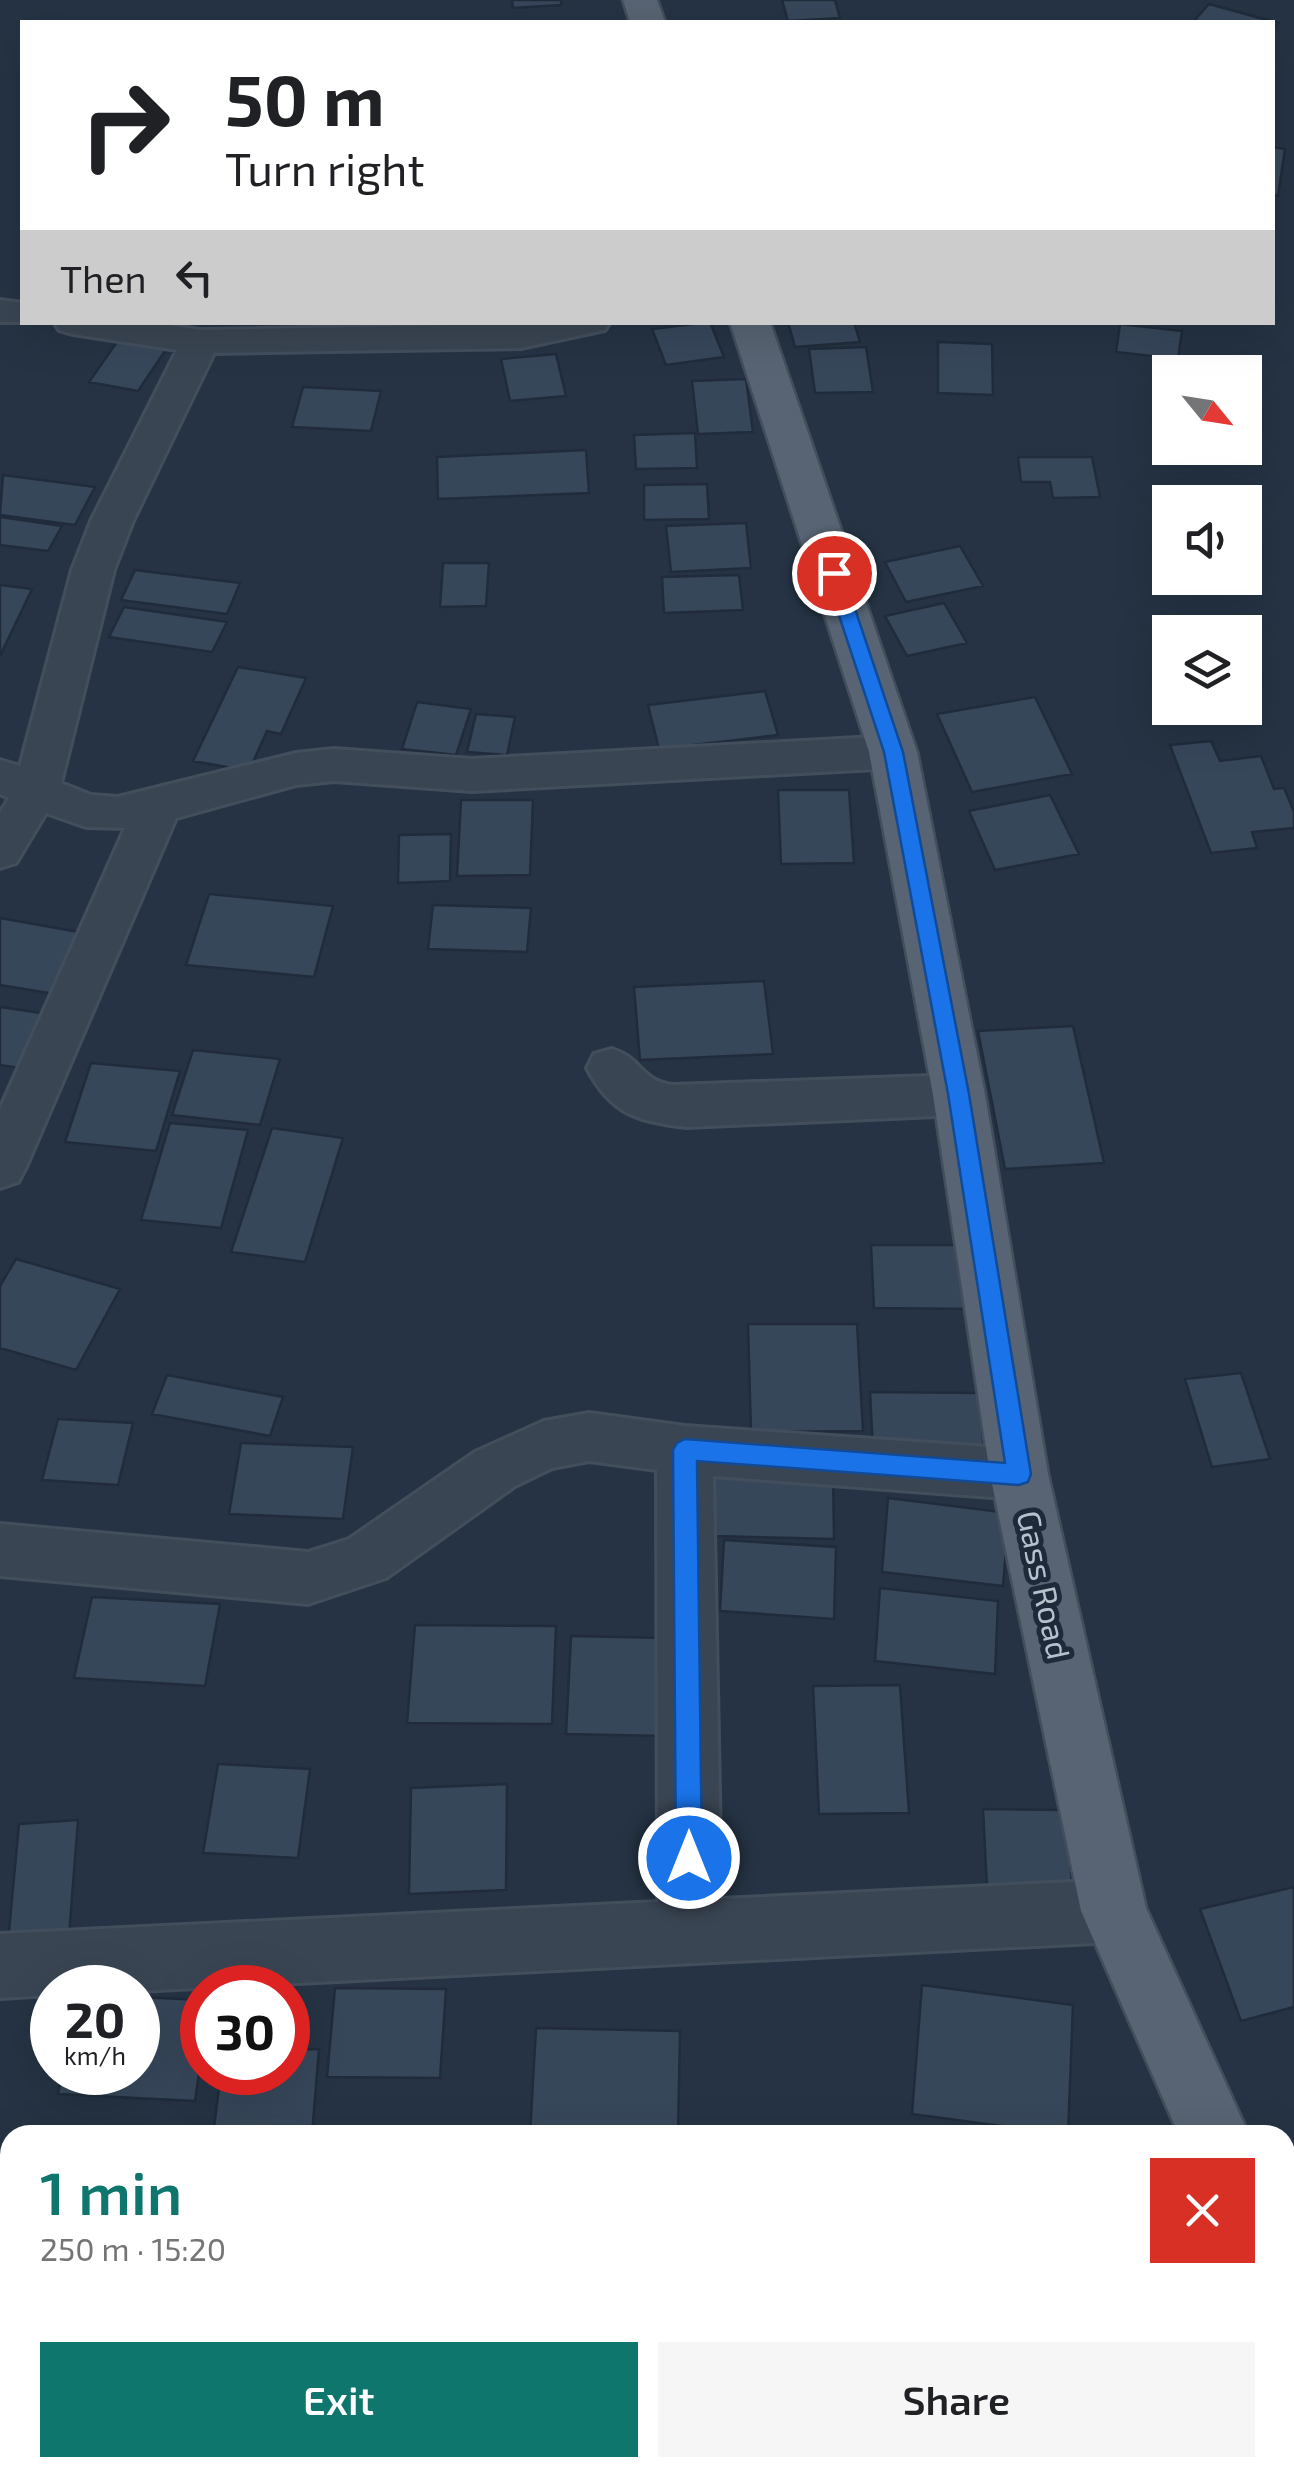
<!DOCTYPE html>
<meta charset="utf-8">
<style>
:root{--surface:#fff;--page:#f6f6f6;--text:#202124;--muted:#757577;--accent:#0f766e}
body{margin:0;font-family:"Exo 2",sans-serif;background:var(--page);color:var(--text);height:100vh;display:flex;flex-direction:column;font-size:38px;white-space:nowrap}
*{box-sizing:border-box;margin:0}
p{font-size:32px;color:var(--muted)}
.icon{flex:none;width:55px;height:55px;fill:none;stroke:currentColor;stroke-width:2;stroke-linecap:round;stroke-linejoin:round}
.map{position:relative;flex:1;overflow:hidden}
.drawer{position:absolute;left:0px;top:2125px;width:1295px;height:352px;display:flex;flex-direction:column;background:var(--surface);border-radius:30px 30px 0 0;box-shadow:0 10px 40px #0002}
.drawer>*{flex:none}
.guide{position:absolute;left:20px;top:20px;width:1255px;height:305px;border-radius:0px;box-shadow:0 10px 40px #0002;background:#fff;color:var(--text);overflow:hidden}
.needle{width:65px;rotate:120deg}
.fabs{position:absolute;left:1152px;top:355px;display:grid;gap:20px}
.fabs a{display:grid;place-items:center;width:110px;height:110px;border-radius:0px;background:var(--surface);box-shadow:0 10px 40px #0002;font-size:50px}
.speed{position:absolute;left:30px;top:1965px;display:flex;gap:20px;font-size:50px;font-weight:700;text-align:center}
.speed>*{display:grid;place-content:center;width:130px;height:130px;border-radius:50%;background:var(--surface);box-shadow:0 10px 40px #0002;line-height:1}
.speed small{font-size:25px;font-weight:400}
.speed .limit{border:15px solid #d22;background:#fff;color:#111}
.pin{position:absolute;display:grid;place-items:center;width:85px;height:85px;color:#fff;margin:-42px;border:5px solid #fff;border-radius:50%;box-shadow:0 2px 10px #0007}
.me{position:absolute;width:110px;margin:-55px;rotate:0deg;stroke-linejoin:round;filter:drop-shadow(0 0 8px #0008)}
.turn{display:flex;align-items:center;gap:35px;height:210px;padding:0 40px;font-size:45px}
.turn .icon{width:130px;height:130px;stroke-width:2.5}
.turn b{display:block;font-size:70px;line-height:85px}
.then{display:flex;align-items:center;height:95px;padding:0 40px;background:#0003;gap:20px;font-size:38px}
.round{display:grid;place-items:center;flex:none;width:105px;height:105px;border-radius:0px;background:var(--page)}
.headline{display:flex;align-items:center;justify-content:space-between;height:170px;padding:0 40px}
h1{font-size:60px;font-weight:600;line-height:75px;color:var(--accent)}
.action{display:flex;gap:20px;margin-top:auto;padding:20px 40px}
.action a{flex:1;height:115px;border-radius:0px;background:var(--accent);color:#fff;font-size:40px;font-weight:600;line-height:115px;text-align:center}
.action a+a{background:var(--page);color:var(--text)}
.map>svg:first-child{display:block}
</style>
<div class="map">
<svg width="1294" height="2476" viewBox="0 0 1294 2476">
<rect width="100%" height="100%" fill="#253344"/>
<path fill="#37475a" stroke="#202c3b" stroke-width="2.5" d="M512,0H561V5L513,8Z
M782,0H835L840,18L788,21Z
M1209,4L1278,23L1272,30V22H1193Z
M1272,147L1285,149L1278,196L1272,195Z
M710,322L724,357L666,365L652,329Z
M788,322H854L860,342L795,347Z
M1120,324L1182,331L1178,359L1116,352Z
M119,339L167,348L138,391L89,382Z
M938,342L992,344L993,395L938,393Z
M866,347L873,392L815,393L809,349Z
M556,354L566,396L510,401L501,359Z
M746,379L753,432L698,434L692,381Z
M303,387L381,391L371,431L292,427Z
M695,433L697,468L636,469L634,435Z
M586,450L589,493L438,499L437,457Z
M1018,457H1092L1100,497L1053,498L1050,482H1021Z
M3,475L95,487L75,525L0,515Z
M707,484L709,519L644,520V485Z
M0,517L62,526L48,551L0,545Z
M746,523L751,568L671,572L666,526Z
M960,546L983,586L906,602L885,562Z
M443,563H489L486,606L440,607Z
M135,570L240,583L227,614L121,600Z
M739,575L743,610L664,613L662,577Z
M0,585L32,589L0,656Z
M944,603L967,643L907,656L885,616Z
M124,607L227,622L212,652L109,637Z
M238,667L306,678L281,734L267,731L249,771L193,761Z
M765,691L778,735L659,749L648,705Z
M1035,697L1072,774L972,792L937,714Z
M417,702L471,709L456,755L402,749Z
M476,714L515,717L507,755L467,752Z
M1211,741L1220,761L1261,756L1274,789L1284,788L1294,812V828L1252,832L1257,848L1211,853L1170,745Z
M778,790H849L854,863L781,864Z
M1050,795L1079,854L995,870L969,811Z
M461,800H533L530,875L457,876Z
M451,834L450,881L398,883L399,835Z
M209,894L333,906L314,977L186,965Z
M433,905L531,908L527,952L428,949Z
M0,918L90,934L61,995L0,985Z
M764,981L773,1054L640,1060L634,987Z
M0,1007L55,1015L32,1070L0,1065Z
M1073,1026L1104,1163L1005,1169L978,1031Z
M193,1050L280,1059L260,1125L172,1115Z
M91,1063L180,1071L156,1151L65,1142Z
M170,1123L248,1130L221,1228L141,1220Z
M272,1128L343,1138L305,1262L231,1252Z
M871,1245H969L975,1309L874,1308Z
M16,1259L120,1289L76,1370L0,1348V1286Z
M748,1324H857L863,1431L751,1432Z
M1241,1373L1270,1459L1212,1467L1185,1379Z
M167,1375L283,1397L270,1436L152,1414Z
M870,1392L979,1393L984,1451L873,1449Z
M58,1419L133,1423L118,1485L42,1480Z
M241,1443L353,1447L343,1519L229,1514Z
M714,1465L833,1468L834,1539L713,1536Z
M888,1498L1009,1513L1003,1586L882,1572Z
M724,1540L836,1547L834,1619L720,1611Z
M880,1588L998,1601L995,1674L875,1661Z
M92,1597L220,1604L205,1686L74,1678Z
M415,1625L556,1626L552,1724L407,1723Z
M571,1636L666,1638L664,1736L566,1734Z
M900,1685L909,1813L819,1814L813,1686Z
M218,1764L310,1769L298,1858L203,1853Z
M507,1784L506,1890L409,1894L411,1788Z
M983,1809L1066,1810L1074,1910L988,1907Z
M78,1820L68,1949L7,1953L19,1824Z
M1294,1887V2007L1241,2021L1200,1909Z
M922,1985L1073,2005L1068,2135L912,2114Z
M335,1988L446,1989L440,2078L327,2077Z
M138,1997L202,2000V2053L195,2101L58,2094L62,2072H138Z
M536,2028L680,2031L678,2135H530Z
M319,2049L312,2135H213L221,2072H288V2050Z
M0,2266H10V2405H0Z
M394,2468H520L518,2476H392Z
M821,2468H940V2476H821Z"/>
<g fill="none" stroke-linecap="round" stroke-linejoin="round">
<g stroke="#434e5d" stroke-width="6">
<path id="minor" d="M0,300L22,303V322H34H0Z
M54,322H150L200,330L610,322L605,330L521,348L214,353L133,521L114,570L61,783L91,795L118,797L296,753L334,749L472,759L893,736L909,741L916,752L909,763L893,768L472,791L334,781L296,785L176,818L26,1167L18,1182L0,1188V1109L125,828L86,827L46,813L16,863L0,868V813L9,798L0,794V760L20,766L72,570L91,521L177,350L73,334L59,330Z
M612,1049C642,1058 640,1081 673,1085L959,1075L977,1081L984,1095L977,1109L959,1115L686,1127C637,1121 611,1114 587,1068L594,1054Z
M589,1413L685,1426L1019,1449L1039,1457L1047,1474L1039,1491L1019,1499L713,1476L721,1899L1114,1880L1136,1889L1145,1911L1136,1933L1114,1942L138,1991V1988H52V1995L0,1998V1934L658,1902L657,1470L589,1461L552,1468L515,1486L386,1578L308,1604L0,1576V1524L308,1552L349,1539L475,1452L544,1421Z"/>
</g>
<g stroke="#434e5d" stroke-width="5">
<path id="major" d="M623,0H657L665,22H630Z
M730,322H770L917,752L985,1095L1048,1474L1146,1908L1249,2135H1179L1081,1911L990,1474L933,1095L869,752Z
M1285,2256L1294,2260V2348L1285,2344Z"/>
</g>
<use href="#minor" fill="#3a4553" fill-rule="evenodd"/>
<use href="#major" fill="#586473" fill-rule="evenodd"/>
</g>
<path fill="#1a73e8" stroke="#114b97" stroke-width="2.5" d="M834,567L843,573L903,752L969,1094L1031,1474L1028,1482L1019,1485L697,1461L702,1858L699,1867L689,1871L679,1867L676,1858L673,1450L677,1443L685,1439L1005,1463L948,1094L884,752L825,573Z"/>
<g text-anchor="middle" stroke-width="10" stroke-linejoin="round" paint-order="stroke">
<g font-size="32" fill="#b7c0cd" stroke="#1e2a39">
<text transform="translate(1043 1585) rotate(78)" y="11">Gass Road</text>
</g>
</g>
</svg>
<div class="fabs">
<a><svg class="needle" viewBox="-14 -14 28 28"><path d="M0-13l5 13h-10z" fill="#e53935"/><path d="M0 13l5-13h-10z" fill="#757577"/></svg></a>
<a><svg class="icon" aria-label="sound" viewBox="0 0 24 24"><path d="M4 9h4l5-4v14l-5-4H4zM17 9q2 3 0 6"/></svg></a>
<a><svg class="icon" aria-label="layers" viewBox="0 0 24 24"><path d="M12 4l9 5-9 5-9-5zM3 14l9 5 9-5"/></svg></a>
</div>
<div class="speed"><div>20<small>km/h</small></div><div class="limit">30</div></div>
<div class="pin" style="left:834px;top:573px;background:#d93025"><svg class="icon" aria-label="arrive" viewBox="0 0 24 24"><path d="M6 21V4h12l-3 4 3 4H6"/></svg></div>
<svg class="me" style="left:689px;top:1858px" viewBox="-20 -20 40 40"><circle r="17" fill="#1a73e8" stroke="#fff" stroke-width="3"/><path d="M0-11L8 9 0 5-8 9z" fill="#fff"/></svg>
<div class="guide">
<div class="turn"><svg class="icon" aria-label="right" viewBox="0 0 24 24"><path d="M7 20v-9h11M14 6l5 5-5 5"/></svg><div><b>50 m</b>Turn right</div></div>
<div class="then">Then<svg class="icon" aria-label="left" viewBox="0 0 24 24"><path d="M17 20v-9H6M10 6l-5 5 5 5"/></svg></div>
</div>
<section class="drawer">
<div class="headline"><div><h1>1 min</h1><p>250 m · 15:20</p></div><a class="round" style="background:#d93025;color:#fff"><svg class="icon" aria-label="close" viewBox="0 0 24 24"><path d="M6 6l12 12M18 6L6 18"/></svg></a></div>
<div class="action"><a>Exit</a><a>Share</a></div>
</section>
</div>
